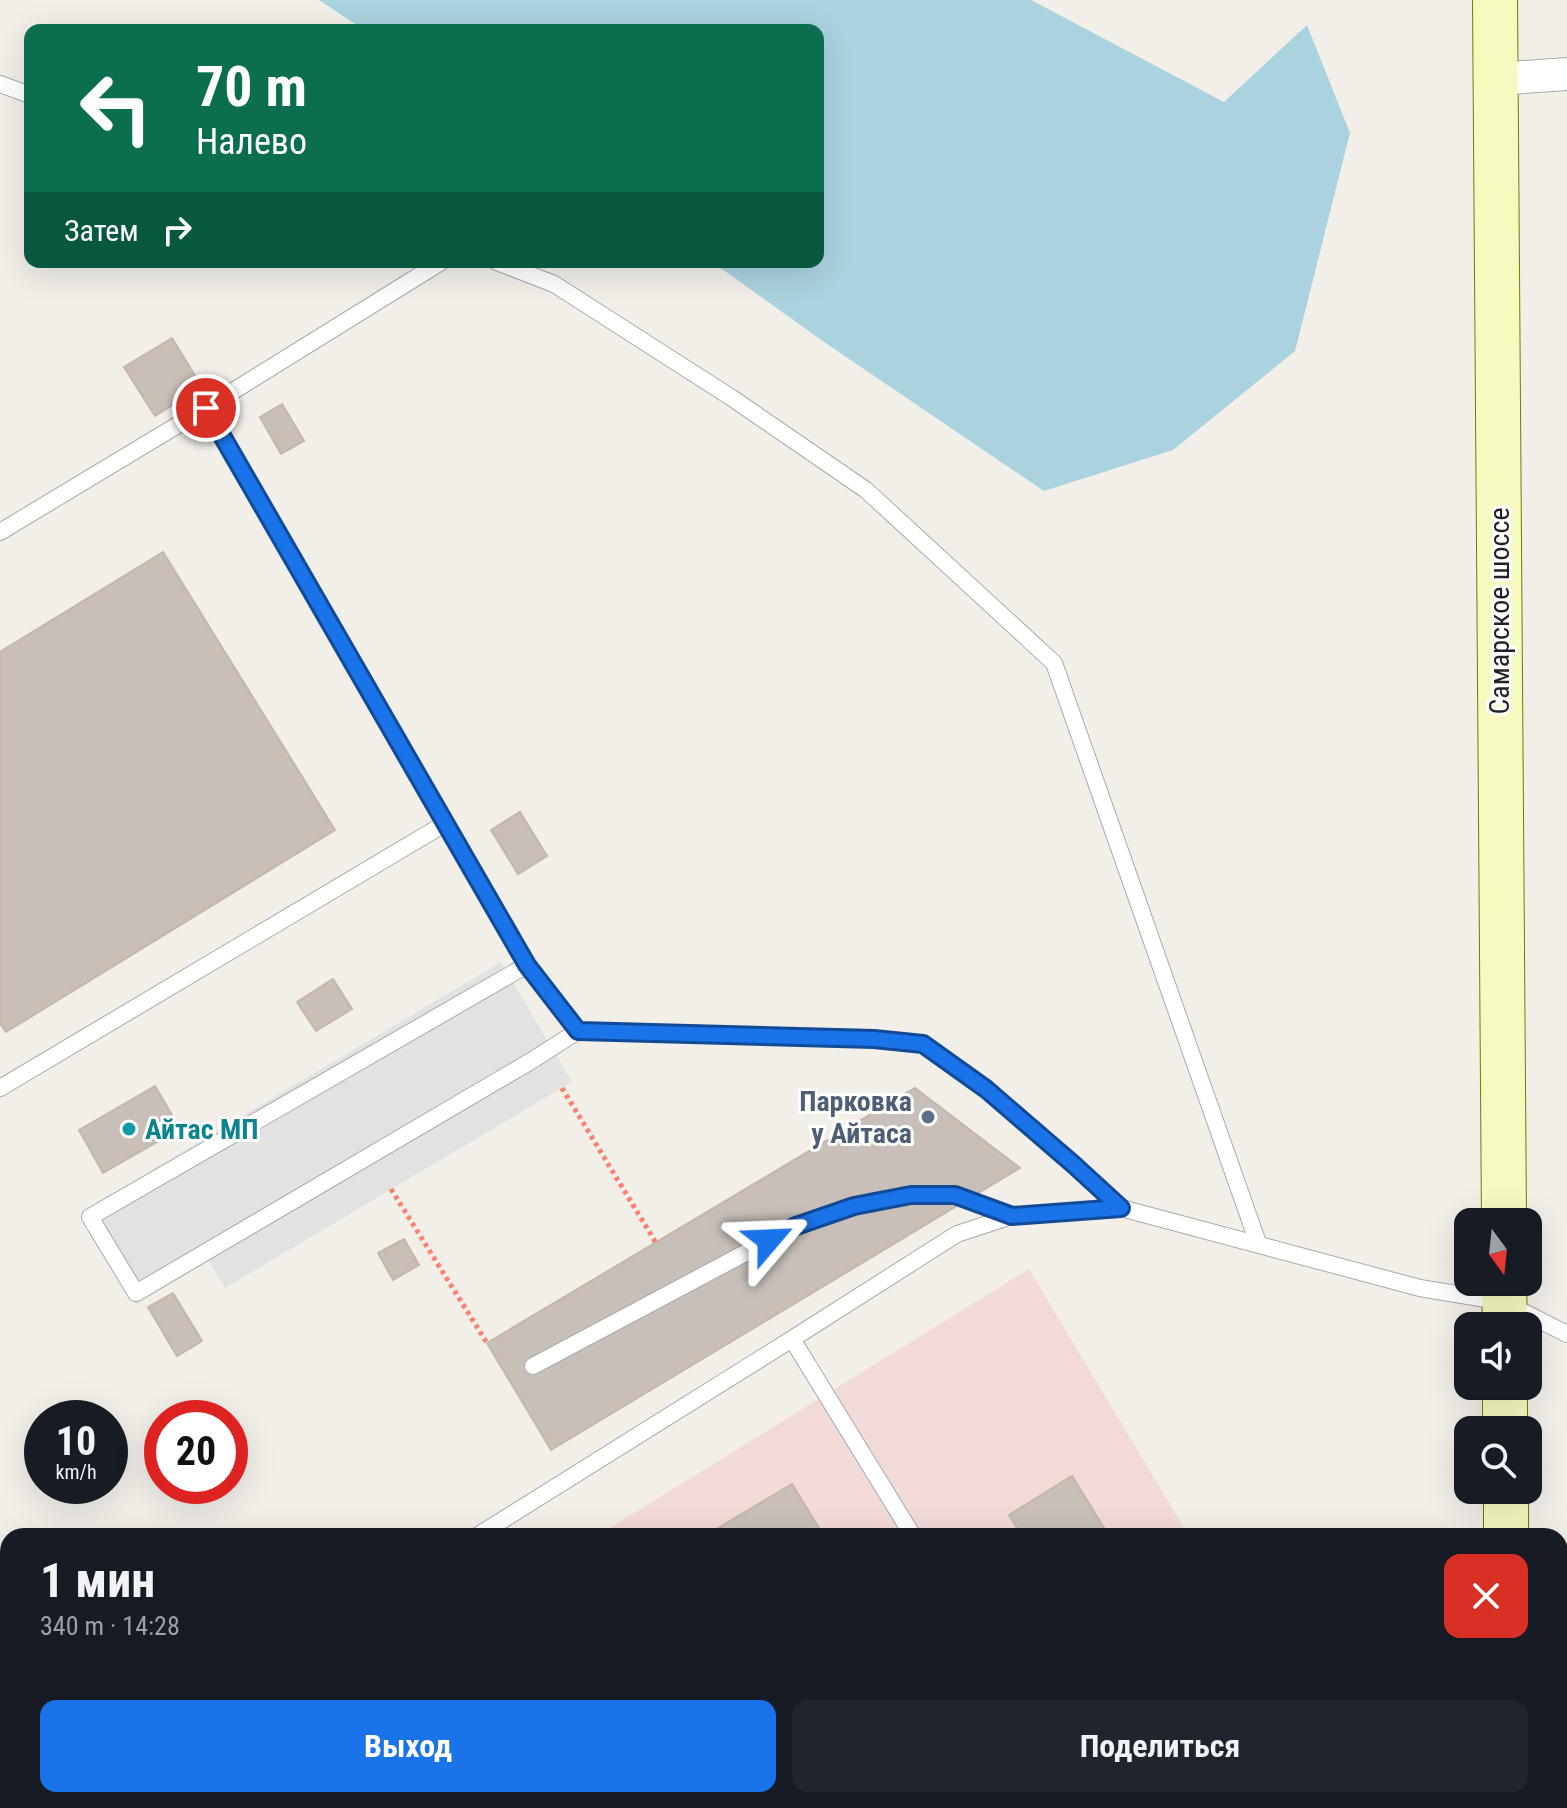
<!DOCTYPE html>
<html lang="ru">
<meta charset="utf-8">
<style>
:root{--surface:#171b24;--page:#20242c;--text:#f1f3f6;--muted:#9ea1a6;--accent:#1a73e8}
body{margin:0;font-family:"Roboto Condensed",sans-serif;background:var(--page);color:var(--text);height:100vh;display:flex;flex-direction:column;font-size:30px;white-space:nowrap}
*{box-sizing:border-box;margin:0}
p{font-size:26px;color:var(--muted)}
.icon{flex:none;width:44px;height:44px;fill:none;stroke:currentColor;stroke-width:2;stroke-linecap:round;stroke-linejoin:round}
.map{position:relative;flex:1;overflow:hidden}
.drawer{position:absolute;left:0px;top:1528px;width:1568px;height:280px;display:flex;flex-direction:column;background:var(--surface);border-radius:24px 24px 0 0;box-shadow:0 8px 32px #0002}
.drawer>*{flex:none}
.guide{position:absolute;left:24px;top:24px;width:800px;height:244px;border-radius:16px;box-shadow:0 8px 32px #0002;background:#0b6e4f;color:#fff;overflow:hidden}
.needle{width:52px;rotate:165deg}
.controls{position:absolute;left:1454px;top:1208px;display:grid;gap:16px}
.controls a{display:grid;place-items:center;width:88px;height:88px;border-radius:16px;background:var(--surface);box-shadow:0 8px 32px #0002;font-size:40px}
.speed{position:absolute;left:24px;top:1400px;display:flex;gap:16px;font-size:40px;font-weight:700;text-align:center}
.speed>*{display:grid;place-content:center;width:104px;height:104px;border-radius:50%;background:var(--surface);box-shadow:0 8px 32px #0002;line-height:1}
.speed small{font-size:20px;font-weight:400}
.speed .limit{border:12px solid #d22;background:#fff;color:#111}
.pin{position:absolute;display:grid;place-items:center;width:68px;height:68px;color:#fff;margin:-34px;border:4px solid #fff;border-radius:50%;box-shadow:0 2px 8px #0007}
.me{position:absolute;width:88px;margin:-44px;rotate:64deg;stroke-linejoin:round;filter:drop-shadow(0 0 6px #0008)}
.turn{display:flex;align-items:center;gap:28px;height:168px;padding:0 40px;font-size:36px}
.turn .icon{width:104px;height:104px;stroke-width:2.5}
.turn b{display:block;font-size:56px;line-height:68px}
.then{display:flex;align-items:center;height:76px;padding:0 40px;background:#0003;gap:16px;font-size:30px}
.round{display:grid;place-items:center;flex:none;width:84px;height:84px;border-radius:16px;background:var(--page)}
.summary{display:flex;align-items:center;justify-content:space-between;height:136px;padding:0 40px}
h1{font-size:48px;font-weight:700;line-height:60px}
.cta{display:flex;gap:16px;margin-top:auto;padding:16px 40px}
.cta a{flex:1;height:92px;border-radius:16px;background:var(--accent);color:#fff;font-size:32px;font-weight:700;line-height:92px;text-align:center}
.cta a+a{background:var(--page);color:var(--text)}
.map>svg:first-child{display:block}
</style>
<div class="map">
<svg width="1567" height="1808" viewBox="0 0 1567 1808">
<rect width="100%" height="100%" fill="#f2efe9"/>
<path fill="#f2dad9" d="M1029,1269L1189,1536H597Z
M291,1800H1348L1353,1808H292Z"/>
<path fill="#e2e2e2" d="M501,962L572,1082L225,1288L209,1261L136,1305L81,1212Z"/>
<path fill="#aad3df" d="M319,0H1031L1224,102L1307,25L1350,133L1295,351L1173,450L1044,491L827,344L712,262H818V30H364Z"/>
<path fill="#c7bfb8" stroke="#c4b6ab" stroke-width="2" d="M172,338L202,387L155,416L124,367Z
M282,404L304,441L281,454L260,417Z
M163,552L335,830L6,1032L0,1023V652Z
M520,812L547,856L518,874L491,830Z
M333,979L352,1009L316,1031L297,1002Z
M155,1086L180,1129L103,1173L79,1130Z
M915,1088L1020,1168L551,1450L487,1343Z
M404,1239L419,1265L393,1280L378,1253Z
M173,1293L202,1341L177,1356L148,1307Z
M1072,1476L1109,1536H1022L1009,1515Z
M792,1484L822,1533L817,1536H705Z
M528,1800H994L999,1808H515Z"/>
<g fill="none" stroke-linecap="round" stroke-linejoin="round">
<g stroke="#a9a9a9" stroke-width="18">
<path id="lane" d="M0,84L30,95
M497,262L554,284L732,398L866,490L1054,663L1258,1243
M206,408L441,262
M0,532L206,408L527,965
M578,1031L527,965L90,1217L136,1293L531,1061L578,1031L874,1039L923,1044L986,1089L1073,1164L1121,1208
M0,1088L446,823
M792,1339L913,1536
M533,1366L796,1226L854,1206L911,1195H955L1012,1216
M477,1536L792,1339L957,1234L1012,1216L1121,1208L1420,1288L1504,1302L1567,1334
M0,1678L8,1691
M0,1758L8,1755
M74,1800L78,1808
M1074,1800L1079,1808"/>
</g>
<g stroke="#a9a9a9" stroke-width="34">
<path id="street" d="M1496,79L1567,74"/>
</g>
<g stroke="#707d05" stroke-width="46">
<path id="secondary" d="M1495,0L1504,1222
M1504,1282L1505,1326
M1505,1386V1430
M1506,1490V1536
M1508,1800V1808"/>
</g>
<path stroke="#fa8072" stroke-width="5" stroke-dasharray="4 4" stroke-linecap="butt" d="M562,1088L656,1243
M391,1189L487,1343"/>
<use href="#lane" stroke="#fff" stroke-width="16"/>
<use href="#street" stroke="#fff" stroke-width="32"/>
<use href="#secondary" stroke="#f7fabf" stroke-width="44"/>
</g>
<g fill="none" stroke-linecap="round" stroke-linejoin="round">
<g stroke="#114b97" stroke-width="20">
<path id="route" d="M206,408L527,965L578,1031L874,1039L923,1044L986,1089L1073,1164L1121,1208L1012,1216L955,1195H911L854,1206L796,1226L769,1240"/>
</g>
<use href="#route" stroke="#1a73e8" stroke-width="14"/>
</g>
<circle fill="#5c6f8a" stroke="#fff" stroke-width="3" cx="928" cy="1117" r="8"/>
<circle fill="#0f9aa8" stroke="#fff" stroke-width="3" cx="129" cy="1129" r="8"/>
<g text-anchor="middle" stroke-width="6" stroke-linejoin="round" paint-order="stroke">
<g font-size="28" fill="#222" stroke="#fff">
<text transform="translate(1499 611) rotate(-90)" y="10">Самарское шоссе</text>
</g>
<g font-size="28" font-weight="bold" fill="#4e5e75" stroke="#fff" text-anchor="end">
<text x="912" y="1111">Парковка<tspan x="912" dy="32">у Айтаса</tspan></text>
</g>
<g font-size="28" font-weight="bold" fill="#0d838f" stroke="#fff" text-anchor="start">
<text x="145" y="1139">Айтас МП</text>
</g>
</g>
</svg>
<div class="controls">
<a><svg class="needle" viewBox="-14 -14 28 28"><path d="M0-13l5 13h-10z" fill="#e53935"/><path d="M0 13l5-13h-10z" fill="#9ea1a6"/></svg></a>
<a><svg class="icon" aria-label="sound" viewBox="0 0 24 24"><path d="M4 9h4l5-4v14l-5-4H4zM17 9q2 3 0 6"/></svg></a>
<a><svg class="icon" aria-label="search" viewBox="0 0 24 24"><circle cx="10" cy="10" r="6"/><path d="M15 15l6 6"/></svg></a>
</div>
<div class="speed"><div>10<small>km/h</small></div><div class="limit">20</div></div>
<div class="pin" style="left:206px;top:408px;background:#d93025"><svg class="icon" aria-label="arrive" viewBox="0 0 24 24"><path d="M6 21V4h12l-3 4 3 4H6"/></svg></div>
<svg class="me" style="left:769px;top:1240px" viewBox="-20 -20 40 40"><path d="M0-17L14 15 0 8-14 15z" fill="#1a73e8" stroke="#fff" stroke-width="4"/></svg>
<div class="guide">
<div class="turn"><svg class="icon" aria-label="left" viewBox="0 0 24 24"><path d="M17 20v-9H6M10 6l-5 5 5 5"/></svg><div><b>70 m</b>Налево</div></div>
<div class="then">Затем<svg class="icon" aria-label="right" viewBox="0 0 24 24"><path d="M7 20v-9h11M14 6l5 5-5 5"/></svg></div>
</div>
<section class="drawer">
<div class="summary"><div><h1>1 мин</h1><p>340 m · 14:28</p></div><a class="round" style="background:#d93025;color:#fff"><svg class="icon" aria-label="close" viewBox="0 0 24 24"><path d="M6 6l12 12M18 6L6 18"/></svg></a></div>
<div class="cta"><a>Выход</a><a>Поделиться</a></div>
</section>
</div>
